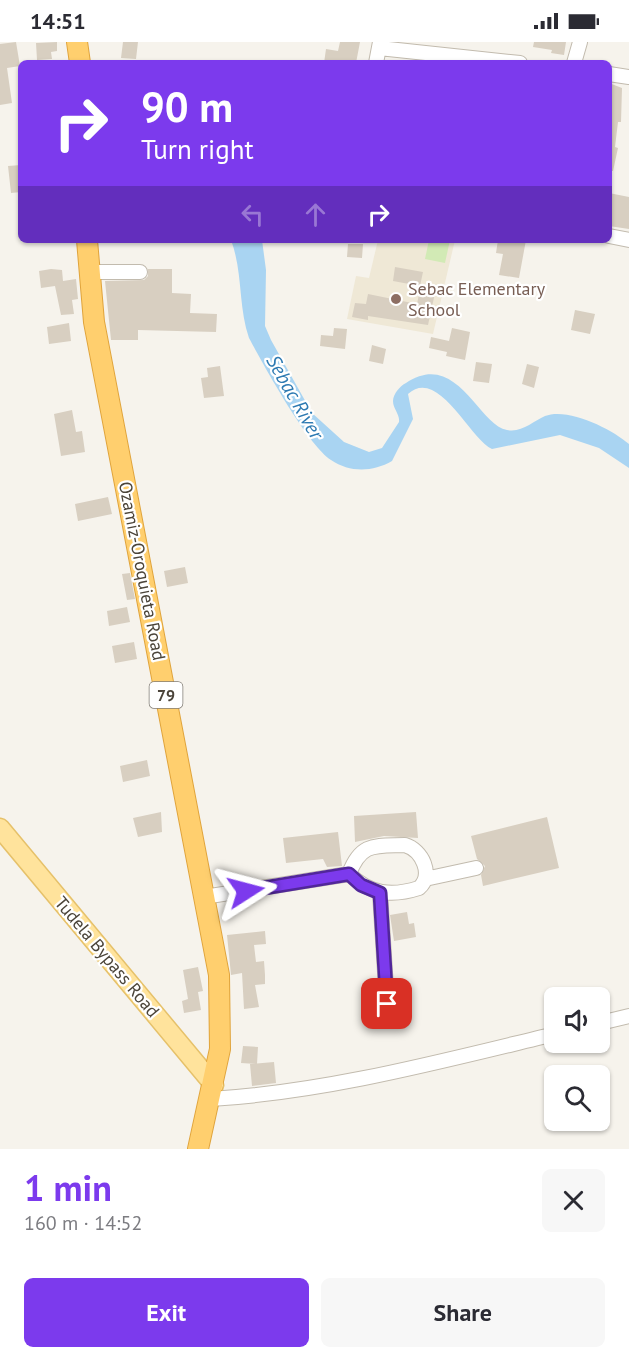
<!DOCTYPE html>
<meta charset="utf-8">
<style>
:root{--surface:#fff;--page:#f7f7f7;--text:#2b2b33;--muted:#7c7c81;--accent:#7c3aed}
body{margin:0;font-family:"PT Sans",sans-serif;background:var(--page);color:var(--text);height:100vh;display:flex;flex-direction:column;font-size:22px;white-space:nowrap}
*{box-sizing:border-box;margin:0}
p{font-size:20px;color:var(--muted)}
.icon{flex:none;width:33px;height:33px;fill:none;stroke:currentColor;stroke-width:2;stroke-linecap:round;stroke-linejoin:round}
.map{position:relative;height:1107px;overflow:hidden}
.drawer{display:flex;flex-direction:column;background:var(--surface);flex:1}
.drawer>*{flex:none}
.hud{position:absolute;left:18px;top:18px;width:594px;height:183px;border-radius:9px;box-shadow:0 2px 4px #0004;background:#7c3aed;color:#fff;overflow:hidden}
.controls{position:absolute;left:544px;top:945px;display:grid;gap:12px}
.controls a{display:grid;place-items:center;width:66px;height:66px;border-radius:9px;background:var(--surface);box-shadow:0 2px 4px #0004;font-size:30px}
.pin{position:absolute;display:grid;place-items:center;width:51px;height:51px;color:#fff;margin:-26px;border-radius:12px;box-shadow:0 3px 9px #0006}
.me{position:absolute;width:66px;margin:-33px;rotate:81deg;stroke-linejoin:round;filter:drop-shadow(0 0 4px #0008)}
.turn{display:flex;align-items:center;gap:21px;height:126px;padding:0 24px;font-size:27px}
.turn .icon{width:78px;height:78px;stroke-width:2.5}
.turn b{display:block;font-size:42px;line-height:51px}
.lanes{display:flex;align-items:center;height:57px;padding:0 24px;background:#0003;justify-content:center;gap:30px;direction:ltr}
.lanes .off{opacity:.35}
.round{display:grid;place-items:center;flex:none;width:63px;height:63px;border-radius:9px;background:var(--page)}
.overview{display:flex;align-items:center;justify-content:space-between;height:102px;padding:0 24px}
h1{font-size:36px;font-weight:800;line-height:45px;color:var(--accent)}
.action{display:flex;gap:12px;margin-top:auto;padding:12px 24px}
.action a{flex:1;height:69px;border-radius:9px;background:var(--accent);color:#fff;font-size:24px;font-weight:800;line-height:69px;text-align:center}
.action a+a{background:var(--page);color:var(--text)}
.status{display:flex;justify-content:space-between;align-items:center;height:42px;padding:0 30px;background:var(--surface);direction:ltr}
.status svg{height:16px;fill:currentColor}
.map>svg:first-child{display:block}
</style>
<div class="status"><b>14:51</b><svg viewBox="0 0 49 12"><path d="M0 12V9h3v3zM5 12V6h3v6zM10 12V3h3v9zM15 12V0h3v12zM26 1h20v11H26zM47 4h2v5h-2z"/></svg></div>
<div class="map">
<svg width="629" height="1107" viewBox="0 0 629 1107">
<rect width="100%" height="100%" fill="#f6f3ec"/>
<path fill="#efe8d6" d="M378,198H455L433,292L347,277L356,234L369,236Z"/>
<path fill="#d2eab5" d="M429,198H450L445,221L425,217Z"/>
<path fill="#a9d4f2" d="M231,198H262L266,228L265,284L271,298L312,371L344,400L369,410L382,406L399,380C400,372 393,367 393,359C393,352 400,344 406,341C457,307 478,383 507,388C522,391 533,379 545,374C568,365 612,387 629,402V426L599,406L560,393L492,407C470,397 438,324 408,352L413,377L392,419C373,430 350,431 331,418C307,402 264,324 249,296C238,264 243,230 231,198Z"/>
<path fill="#d8cfc1" d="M16,0L20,24L7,26L12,61L0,63V2Z
M57,0V9L51,10L52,17L37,18L36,1Z
M123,0H138L136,17L121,16Z
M340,0H360L356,21H324L326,7L338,9Z
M534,0H566L564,13L551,11L552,8L533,5Z
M609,41L622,46L621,80H618L615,105L618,106L613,129H609Z
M21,123V150L11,151L8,124Z
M609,151L629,155V187L609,184Z
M498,198H526L519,236L499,233L503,212L496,211Z
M348,202H363L362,216L347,215Z
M395,225L423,230L420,244L393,239Z
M51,227L62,228L63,239L76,237L78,257L72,258L74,272L61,273L55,244L41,246L39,229Z
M148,227H172V251L191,252L190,271L217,272L216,290L138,288V298H111L105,239L144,238L148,234Z
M420,247L435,251L428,283L368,274V278L352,275L355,261L366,262L368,252L417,262Z
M575,268L595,272L590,292L571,288Z
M69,281L71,299L49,302L47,285Z
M334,286L347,287L345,307L320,304L321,293L333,294Z
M452,286L470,290L465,318L446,314L447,310L429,306L431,295L449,299Z
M372,303L386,307L383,322L369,319Z
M476,320L492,322L489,341L473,339Z
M527,322L539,325L534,346L522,342Z
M220,324L224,354L204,356L201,336L208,335L207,326Z
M72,368L76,390L82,389L85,410L61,414L54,372Z
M108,455L112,472L78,479L75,462Z
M185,525L188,541L167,545L164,529Z
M130,531L135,557L127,558L122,532Z
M127,565L130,580L109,584L107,569Z
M134,600L137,617L115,621L112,604Z
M147,718L150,734L123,740L120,724Z
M161,770L162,790L138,795L133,776Z
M416,770L418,796L384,794L355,800L354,774Z
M547,775L559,826L483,844L481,833L485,824L477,817L471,794Z
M338,790L342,824L327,825L323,817L286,821L283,796Z
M407,870L409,882L414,881L416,895L394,899L390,873Z
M265,889L266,902L254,903L256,920L264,919L265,933V942L255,943L259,965L244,967L242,931L231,933L227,893Z
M198,925L203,949L198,950L201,968L184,971L182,959L188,957L183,928Z
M243,1004L258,1005L257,1022L241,1021Z
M274,1020L276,1041L252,1044L250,1022Z"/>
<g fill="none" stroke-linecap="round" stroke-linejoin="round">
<g stroke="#c2bbae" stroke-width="16">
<path id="minor" d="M379,6L520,21
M376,21L380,0
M574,21L580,0
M609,32L629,35
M609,194L629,198
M89,230H140
M405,803C422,808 434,833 419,846C391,855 370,852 349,832C361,800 375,804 405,803Z
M425,837L476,826
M380,851L387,962
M204,855L349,832
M600,981L629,974
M211,1057C327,1050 442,1019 555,992"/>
</g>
<g stroke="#e6c16a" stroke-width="21">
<path id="major" d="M0,786L214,1043"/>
</g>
<g stroke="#e0a43c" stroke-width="22">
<path id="highway" d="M77,0L80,21
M87,198L94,280L219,933L220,1007L198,1107"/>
</g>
<use href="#minor" stroke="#fff" stroke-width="14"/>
<use href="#major" stroke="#ffe39c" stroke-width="18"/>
<use href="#highway" stroke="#ffcf6e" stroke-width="20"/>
</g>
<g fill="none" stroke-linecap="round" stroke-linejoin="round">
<g stroke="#51269a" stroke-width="15">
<path id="route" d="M246,849L349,832L361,843L380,851L387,962"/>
</g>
<use href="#route" stroke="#7c3aed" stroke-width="10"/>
</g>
<circle fill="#8d6e63" stroke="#fff" stroke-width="2" cx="396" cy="257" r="6"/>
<g text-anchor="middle" stroke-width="4.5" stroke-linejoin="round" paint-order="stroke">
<rect fill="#fff" stroke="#817c74" stroke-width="1.5" x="149.5" y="640" width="33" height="26" rx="4.5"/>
<g font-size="16" font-weight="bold" fill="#4b4439">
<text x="166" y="659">79</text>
</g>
<g font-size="18" fill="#785e54" stroke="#fff" text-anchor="start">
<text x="408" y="253">Sebac Elementary<tspan x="408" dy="21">School</tspan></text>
</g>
<g font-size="18" fill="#4b4439" stroke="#fff">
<text transform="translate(142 529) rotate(79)" y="6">Ozamiz-Oroquieta Road</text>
<text transform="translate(107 915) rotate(50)" y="6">Tudela Bypass Road</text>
</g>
<g font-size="20" font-style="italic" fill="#2e7ab2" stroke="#fff">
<text transform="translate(295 355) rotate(60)" y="7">Sebac River</text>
</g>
</g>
</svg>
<div class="controls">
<a><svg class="icon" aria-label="sound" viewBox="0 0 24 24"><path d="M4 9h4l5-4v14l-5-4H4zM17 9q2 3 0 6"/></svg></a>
<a><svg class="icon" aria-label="search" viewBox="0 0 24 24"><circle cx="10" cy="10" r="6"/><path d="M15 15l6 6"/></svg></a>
</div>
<div class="pin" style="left:387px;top:962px;background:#d93025"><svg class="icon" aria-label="arrive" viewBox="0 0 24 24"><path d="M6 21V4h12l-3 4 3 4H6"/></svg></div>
<svg class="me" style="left:246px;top:849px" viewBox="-20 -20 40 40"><path d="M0-17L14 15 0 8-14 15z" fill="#7c3aed" stroke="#fff" stroke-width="4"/></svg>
<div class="hud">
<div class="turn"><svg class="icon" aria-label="right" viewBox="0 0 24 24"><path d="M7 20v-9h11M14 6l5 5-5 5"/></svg><div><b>90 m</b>Turn right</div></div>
<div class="lanes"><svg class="icon off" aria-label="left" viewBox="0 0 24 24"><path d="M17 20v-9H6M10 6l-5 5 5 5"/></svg><svg class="icon off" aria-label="ahead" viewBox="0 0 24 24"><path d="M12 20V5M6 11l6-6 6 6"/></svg><svg class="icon" aria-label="right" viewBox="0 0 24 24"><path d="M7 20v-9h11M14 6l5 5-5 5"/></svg></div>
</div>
</div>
<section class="drawer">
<div class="overview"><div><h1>1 min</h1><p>160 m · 14:52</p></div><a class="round"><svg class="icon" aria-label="close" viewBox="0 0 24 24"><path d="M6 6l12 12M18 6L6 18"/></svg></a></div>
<div class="action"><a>Exit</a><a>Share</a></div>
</section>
